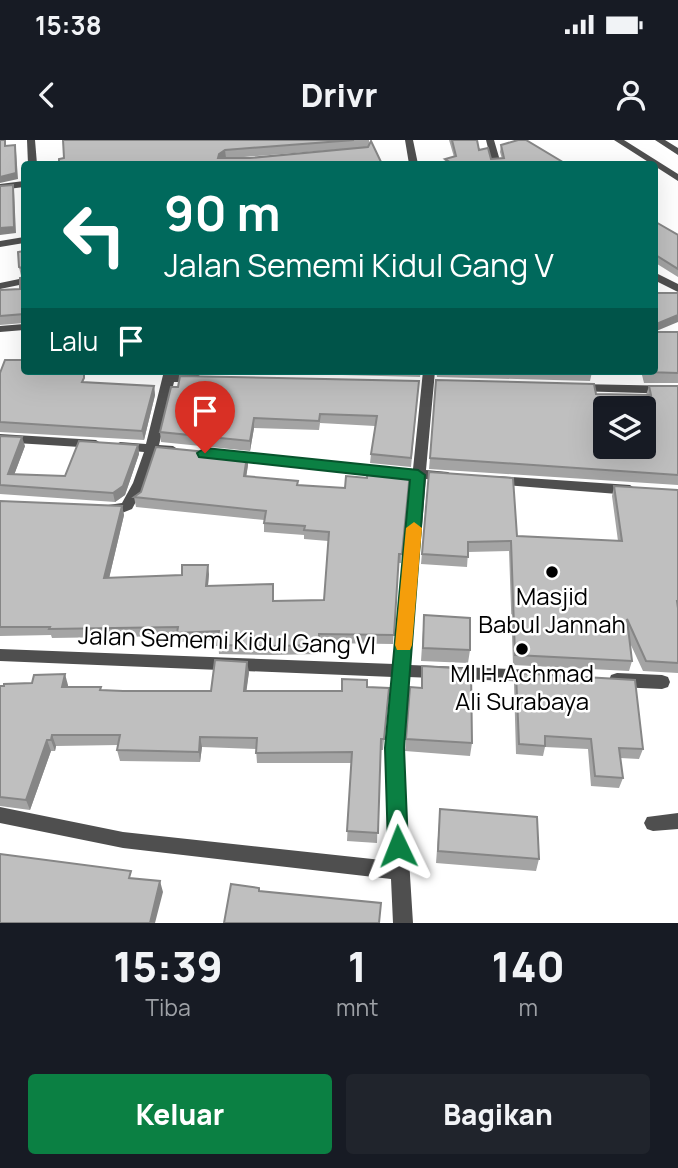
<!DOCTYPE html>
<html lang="id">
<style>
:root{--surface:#171b24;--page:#20242c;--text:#f1f3f6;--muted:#9ea1a6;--accent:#0b8043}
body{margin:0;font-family:Manrope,sans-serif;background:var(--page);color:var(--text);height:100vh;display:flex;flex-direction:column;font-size:26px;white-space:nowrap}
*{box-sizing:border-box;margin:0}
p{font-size:23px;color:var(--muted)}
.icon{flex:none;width:38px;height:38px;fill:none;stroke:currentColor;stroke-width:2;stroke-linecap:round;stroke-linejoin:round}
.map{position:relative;height:783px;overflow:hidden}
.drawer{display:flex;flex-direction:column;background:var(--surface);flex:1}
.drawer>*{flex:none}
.top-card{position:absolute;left:21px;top:21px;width:637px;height:214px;border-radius:7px;box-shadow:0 7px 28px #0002;background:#00695c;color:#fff;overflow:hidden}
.controls{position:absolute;left:593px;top:256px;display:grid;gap:14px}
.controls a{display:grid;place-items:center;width:63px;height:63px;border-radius:7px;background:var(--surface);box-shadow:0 7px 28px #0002;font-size:35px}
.pin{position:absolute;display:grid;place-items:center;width:60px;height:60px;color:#fff;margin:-72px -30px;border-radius:50% 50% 50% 0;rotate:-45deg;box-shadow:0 0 7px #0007}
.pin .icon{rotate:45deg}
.me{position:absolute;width:77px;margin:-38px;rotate:358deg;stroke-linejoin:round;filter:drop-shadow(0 0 5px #0008)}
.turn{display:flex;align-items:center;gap:24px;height:147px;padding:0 28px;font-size:32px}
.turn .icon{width:91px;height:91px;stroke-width:2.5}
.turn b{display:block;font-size:49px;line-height:60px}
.then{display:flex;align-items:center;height:66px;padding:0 28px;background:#0003;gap:14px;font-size:26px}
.eta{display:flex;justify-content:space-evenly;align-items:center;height:119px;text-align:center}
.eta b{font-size:42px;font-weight:800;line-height:49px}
.action{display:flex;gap:14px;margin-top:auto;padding:14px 28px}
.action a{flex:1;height:80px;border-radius:7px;background:var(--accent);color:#fff;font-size:28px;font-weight:800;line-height:80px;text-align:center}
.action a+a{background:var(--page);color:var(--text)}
.status{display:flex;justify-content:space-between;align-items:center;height:49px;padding:0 35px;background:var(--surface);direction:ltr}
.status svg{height:19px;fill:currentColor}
header{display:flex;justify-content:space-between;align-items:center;height:91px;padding:0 28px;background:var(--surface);font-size:32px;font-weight:800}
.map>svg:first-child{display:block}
</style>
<div class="status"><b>15:38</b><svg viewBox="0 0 49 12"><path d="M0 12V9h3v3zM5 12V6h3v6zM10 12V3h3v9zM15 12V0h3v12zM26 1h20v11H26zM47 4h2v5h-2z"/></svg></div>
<header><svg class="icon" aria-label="back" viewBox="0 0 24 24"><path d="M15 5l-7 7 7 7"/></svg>Drivr<svg class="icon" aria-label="person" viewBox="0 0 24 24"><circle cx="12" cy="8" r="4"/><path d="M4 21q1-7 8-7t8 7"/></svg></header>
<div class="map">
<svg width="678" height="783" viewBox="0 0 678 783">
<rect width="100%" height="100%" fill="#fff"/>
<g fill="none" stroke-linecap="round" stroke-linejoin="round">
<path fill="#4f4f4f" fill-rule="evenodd" d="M27,0H35L37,24H28Z
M405,0H413L418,24H409Z
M486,0H494L501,24H492Z
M614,0H624L678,34V41Z
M655,0H665L678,8V15Z
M24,41V47L0,50V44Z
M24,97V103L0,107V101Z
M654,132L678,144V152L654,140Z
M24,138V144L0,149V143Z
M24,184V190L0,192V186Z
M164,231H176L175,234H197L203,238L197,242H174L159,305L173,306L179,310L173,314L157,313L146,343L132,369L117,375L101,372L99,369L101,366L122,363L133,343L144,312L120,310L114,306L120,302L146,304Z
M423,231H435L426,330L448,332L455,337L448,342L426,339L410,525L534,530L540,531L542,536L540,541L534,542L408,537L402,608L413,783H393L391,739L123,708L0,683V667L123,692L391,721L386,608L393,537L0,521V509L394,524L412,338L228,320L221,316L228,312L413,329Z
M578,244L678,246V254L574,251L572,248Z
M0,294L96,300L102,304L96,308L0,302Z
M497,336L630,345L637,350L630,355L492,344L490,341L492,338Z
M617,533L662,535L668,537L670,542L668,547L662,549L617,547L611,545L609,540L611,535Z
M678,673V689L653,691L647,689L644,683L647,677Z"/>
</g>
<path fill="#a4a4a4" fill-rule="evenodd" d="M63,0H369V5L382,24L64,18ZM368,7L250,18H232L369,7Z
M449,0H477L479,10L491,19H502L500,12L501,5L566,24H444L445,19L454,17Z
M654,81L678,95V137L654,122Z
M24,111V183L0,185V150L20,149L24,137L21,136L19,127Z
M655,192H678V243H644L641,231H654Z
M183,231H421L420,237Z
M436,231H592V232L590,241L437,237Z
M0,233L86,243L154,246L155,255L144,300L0,292Z
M436,240L596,254L646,255L649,246H678V345L429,329Z
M419,241L411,327L370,323L371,314L375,286L320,283L319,290L254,288L250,311L161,302L160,292Z
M0,296L25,306L14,335L65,336L138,305L139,314L125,355L115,362L0,354Z
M247,316L248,325L246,336L298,341V345L345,348L367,338L410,332L401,423H398L393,504L319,503V514L272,515L219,514L218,500L179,502L178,496L52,498L51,495L0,496V361L122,366L124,375L109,438L209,434L208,446L273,461L324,460L328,401L304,399V395L264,392V380L136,367L134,357Z
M429,332L517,396L618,401L612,356L614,346L678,350V533L643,531L630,503L632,521L629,531L513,525L509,411L468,412L467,427L421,424Z
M424,475L470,510L468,523L421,521Z
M422,526L472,603L470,616L405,611L410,547L421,548Z
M249,532L246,551H342L367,547L389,548L383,610H380L377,703L347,701L351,623H257L256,609L202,607L200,622L120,621L117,610L118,605L56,606L55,611H51L30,670L0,666V546L32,543L68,545V547L102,551H211Z
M516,533L643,609L639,619L620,618L623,638L619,648L591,646L588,609L545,607L543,616L516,614L514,544Z
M440,669L539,719L536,731L436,723Z"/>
<path fill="#868686" d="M15,5L16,11L18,39L0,43V37Z
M225,10L226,18H218L219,14Z
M13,45L14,51L16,93L0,95V88Z
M678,175V182L654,192V185Z
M154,246L155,255L144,300L142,291Z
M254,278V288L250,311V301Z
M22,297L25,306L11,343L8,334Z
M138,305L139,314L125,355L115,362L113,353Z
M247,316L248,325L245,345L244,336Z
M122,366L124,375L107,447L104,438Z
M208,425L209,434L207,455L206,446Z
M247,522L249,532L245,562L244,551Z
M65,534L68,545L65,558L62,547Z
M52,595L56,606L55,611L51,600Z
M200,597L202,607L200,622L199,612Z
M47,600L51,611L30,670L26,660Z
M160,741L163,752L155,783H150Z"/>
<path fill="#bfbfbf" stroke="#868686" stroke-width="2" fill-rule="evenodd" d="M0,0H5V6L15,5L16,33L0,37Z
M63,0H354L225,10L219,14L218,18H250L368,7L371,1L382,24H59V19L64,18Z
M452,0H477L479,10L488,8L491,19L504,18L501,5L518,0H526L566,24H453L445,19L456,16Z
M13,45L14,87L0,88V46Z
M654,81L678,95V129L654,114Z
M24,111V174L0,176V150L20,149V138L24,137V129L19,127L18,112Z
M654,153H678V175L654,185Z
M654,192H678V233L646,232V231H654Z
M5,220H24V231H84V238L82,242L154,246L142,291L0,282V233Z
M541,231H592V232Z
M180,236L419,241L411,318L371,314L377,276L320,274L319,281L254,278L250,301L160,292L171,247H178Z
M436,240L594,244L596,254L651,255L649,246H678V335L430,318ZM606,268H644V306H606Z
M0,296L22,297L8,334L65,336L79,301L138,305L123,346L113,353L0,345Z
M156,307L247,316L244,336L298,341L297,345L345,348L346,336L367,338L368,328L410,332L402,414H399L394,495L319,494V505L271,506L217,505L219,491L177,493L178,487L49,489L50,487H0V361L122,366L104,438L182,435V425H208L206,446L273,444V461L324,460L329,392L304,390L305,386L264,383L266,371L134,357L141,352Z
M429,332L513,338L517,396L622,401L614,346L678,350V461H677L678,468V523L646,521L627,479L632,521L515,515L511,401L468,402V417L422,414Z
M424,475L470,478V510L423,508Z
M215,520L247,522L244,551H342V539L367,540V547L389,548L384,599H381L378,693L347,691L352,612L256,613L257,598L200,597L199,612L117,610L120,595H52L51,600H47L26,660L0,657V546H4V544L32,543L34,535L65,534L62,547H101L100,550L123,551H211Z
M422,526L471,529L472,603L406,599L410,547L422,548Z
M516,533L635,540L643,609L619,608L623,638L595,636L591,599L545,596V606L519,604Z
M440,669L537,677L539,719L438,711Z
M0,714L131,731L129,738L160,741L150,783H0Z
M231,744L259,748V751L381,763L379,783H224Z"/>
<path fill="#0b8043" stroke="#07532c" stroke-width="2" d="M205,308L418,330L425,335L404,608L408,706L405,713L398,716L391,713L388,706L385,608L410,340L199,317L197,313Z"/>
<path fill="#f59e0b" d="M414,382L422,388L412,505L410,510H397L395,505L406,388Z"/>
<g fill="#000" stroke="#fff" stroke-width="2.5">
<circle cx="552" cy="432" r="7"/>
<circle cx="522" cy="509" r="7"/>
</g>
<g text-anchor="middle" stroke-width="5" stroke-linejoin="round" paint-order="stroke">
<g font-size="24" fill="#000" stroke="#fff">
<text x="552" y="465">Masjid<tspan x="552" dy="28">Babul Jannah</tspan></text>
<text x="522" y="542">MI H.Achmad<tspan x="522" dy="28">Ali Surabaya</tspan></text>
</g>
<g font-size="24" fill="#000" stroke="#fff">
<text transform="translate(227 501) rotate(2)" y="8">Jalan Sememi Kidul Gang VI</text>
</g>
</g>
</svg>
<div class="controls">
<a><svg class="icon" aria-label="layers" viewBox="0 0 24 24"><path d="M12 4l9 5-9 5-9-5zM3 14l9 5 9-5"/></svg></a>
</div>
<div class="pin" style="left:205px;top:313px;background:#d93025"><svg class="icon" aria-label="arrive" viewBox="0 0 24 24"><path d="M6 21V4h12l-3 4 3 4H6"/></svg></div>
<svg class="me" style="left:398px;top:706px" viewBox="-20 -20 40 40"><path d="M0-17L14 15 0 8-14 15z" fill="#0b8043" stroke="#fff" stroke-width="4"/></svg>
<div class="top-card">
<div class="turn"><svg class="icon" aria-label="left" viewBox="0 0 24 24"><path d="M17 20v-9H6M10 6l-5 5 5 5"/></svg><div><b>90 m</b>Jalan Sememi Kidul Gang V</div></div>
<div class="then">Lalu<svg class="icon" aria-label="arrive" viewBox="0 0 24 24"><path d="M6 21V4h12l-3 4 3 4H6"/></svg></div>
</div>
</div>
<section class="drawer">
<div class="eta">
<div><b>15:39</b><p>Tiba</p></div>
<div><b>1</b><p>mnt</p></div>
<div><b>140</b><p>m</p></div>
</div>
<div class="action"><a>Keluar</a><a>Bagikan</a></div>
</section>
